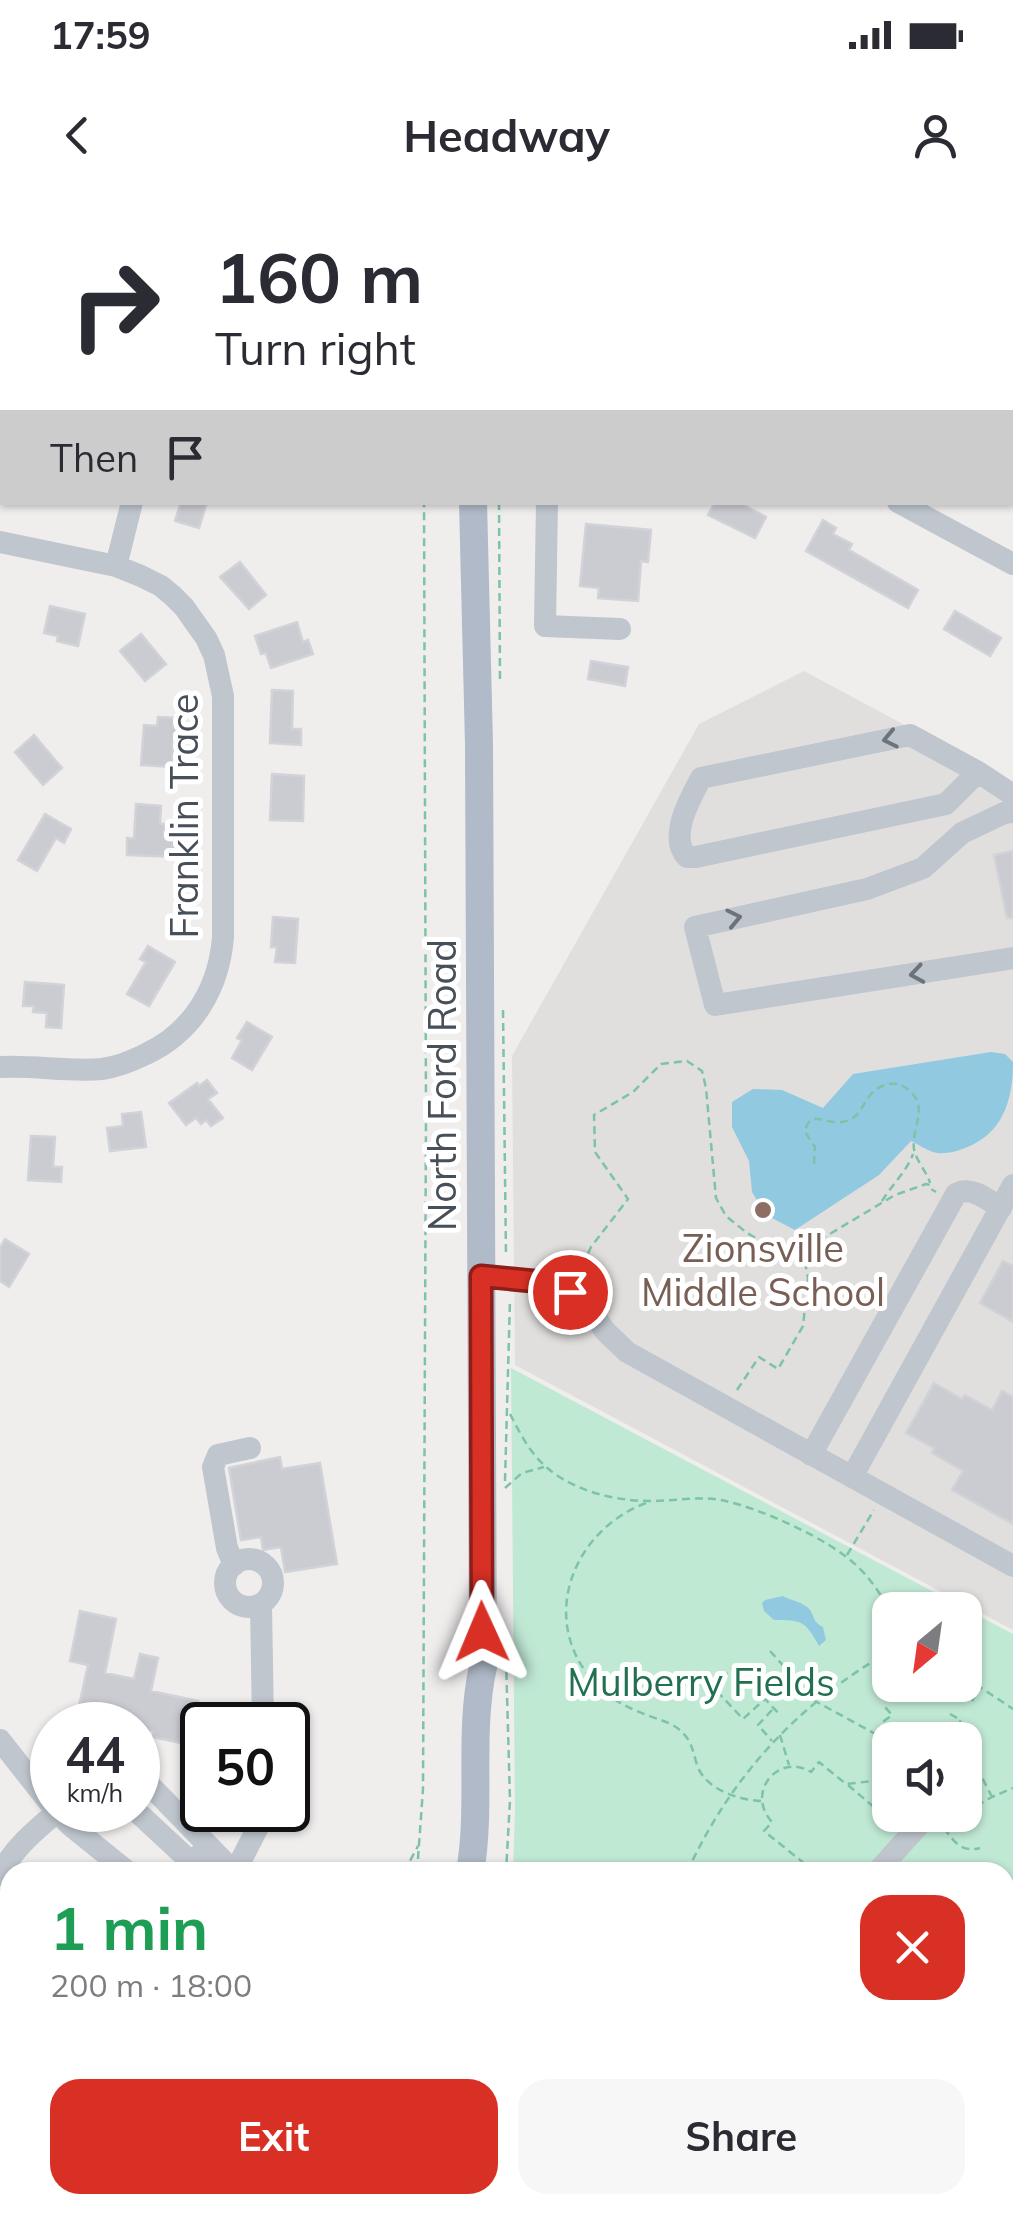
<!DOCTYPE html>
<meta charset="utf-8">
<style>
:root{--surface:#fff;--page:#f7f7f7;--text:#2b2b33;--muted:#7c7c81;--accent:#d93025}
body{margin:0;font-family:Mulish,sans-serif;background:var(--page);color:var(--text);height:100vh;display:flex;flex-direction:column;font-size:38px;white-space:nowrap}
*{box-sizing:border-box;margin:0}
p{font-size:32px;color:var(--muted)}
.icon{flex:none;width:55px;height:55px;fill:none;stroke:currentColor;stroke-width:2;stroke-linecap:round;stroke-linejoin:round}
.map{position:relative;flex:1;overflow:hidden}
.panel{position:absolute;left:0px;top:1662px;width:1015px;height:352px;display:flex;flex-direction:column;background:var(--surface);border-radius:30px 30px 0 0;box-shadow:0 2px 8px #0004}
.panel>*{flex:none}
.top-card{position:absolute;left:0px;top:0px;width:1015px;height:305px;box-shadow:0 2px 8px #0004;background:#fff;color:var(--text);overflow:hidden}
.needle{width:65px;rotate:209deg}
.tools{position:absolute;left:872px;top:1392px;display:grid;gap:20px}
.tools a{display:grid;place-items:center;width:110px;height:110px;border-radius:20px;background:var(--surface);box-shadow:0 2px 8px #0004;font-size:50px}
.speed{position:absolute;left:30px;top:1502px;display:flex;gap:20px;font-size:50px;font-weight:700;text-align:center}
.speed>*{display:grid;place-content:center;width:130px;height:130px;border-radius:50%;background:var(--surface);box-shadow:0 2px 8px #0004;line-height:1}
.speed small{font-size:25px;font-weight:400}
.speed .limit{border:5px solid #111;border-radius:15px;background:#fff;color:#111}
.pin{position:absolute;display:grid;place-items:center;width:85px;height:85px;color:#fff;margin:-42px;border:5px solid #fff;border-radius:50%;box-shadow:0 2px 10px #0007}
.me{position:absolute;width:110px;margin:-55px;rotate:359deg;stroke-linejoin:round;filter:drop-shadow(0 0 8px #0008)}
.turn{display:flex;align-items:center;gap:35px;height:210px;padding:0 50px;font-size:45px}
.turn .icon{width:130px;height:130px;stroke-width:2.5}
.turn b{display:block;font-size:70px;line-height:85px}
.then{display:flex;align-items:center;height:95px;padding:0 50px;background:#0003;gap:20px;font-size:38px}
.round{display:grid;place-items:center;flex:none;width:105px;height:105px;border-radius:30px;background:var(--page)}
.summary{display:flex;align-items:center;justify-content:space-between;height:170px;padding:0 50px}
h1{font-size:60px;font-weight:700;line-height:75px;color:#1e9e55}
.button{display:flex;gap:20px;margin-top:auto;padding:20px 50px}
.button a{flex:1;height:115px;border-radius:30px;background:var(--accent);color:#fff;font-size:40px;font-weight:700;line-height:115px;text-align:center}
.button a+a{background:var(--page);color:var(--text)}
.status{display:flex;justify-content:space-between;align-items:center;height:70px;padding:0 50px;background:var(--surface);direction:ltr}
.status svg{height:28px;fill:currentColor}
header{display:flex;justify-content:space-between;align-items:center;height:130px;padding:0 50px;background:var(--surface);font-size:45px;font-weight:700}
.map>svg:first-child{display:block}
</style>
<div class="status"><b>17:59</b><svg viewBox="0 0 49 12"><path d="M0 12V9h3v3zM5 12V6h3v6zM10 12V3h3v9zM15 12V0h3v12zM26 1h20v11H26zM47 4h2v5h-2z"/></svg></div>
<header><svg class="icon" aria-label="back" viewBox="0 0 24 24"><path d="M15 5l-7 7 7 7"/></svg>Headway<svg class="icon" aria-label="person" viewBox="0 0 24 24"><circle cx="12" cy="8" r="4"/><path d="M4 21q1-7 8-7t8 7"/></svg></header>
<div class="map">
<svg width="1013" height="2013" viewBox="0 0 1013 2013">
<rect width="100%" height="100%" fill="#f0eded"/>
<path fill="#e0dfde" d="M804,471L1013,583V1430L515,1165L512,856L699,524Z"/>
<path fill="#c0e9d4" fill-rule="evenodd" d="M511,1168L1013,1434V2013H715L703,2005H1005V1672H513L515,1612ZM890,1410H965V1485H890ZM890,1540H965V1615H890Z
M385,2005H625L637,2013H386Z"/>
<path fill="#91c9e1" d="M991,852L1005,854L1013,862C1013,900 1003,934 965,948C956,952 942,955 933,952C926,950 918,944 911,941L879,975L795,1030L766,1015L752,992L749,961L732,927V902L753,889L782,890L823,908L853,874Z
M783,1396C792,1401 804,1402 810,1410C815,1418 813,1422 823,1427L826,1440L819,1446C805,1421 803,1420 774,1420L764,1411L762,1403L765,1400Z"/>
<path fill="#caccd1" stroke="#d2d3d8" stroke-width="2.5" d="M181,302H207L199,328L175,321Z
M715,302H738L766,317L755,338L708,315Z
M823,320L836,328L833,334L852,344L849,350L918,390L908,408L806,351Z
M586,324L651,330L648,362L641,361L638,401L598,398L599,388L580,386Z
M240,362L266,395L249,409L220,377Z
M50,406L85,414L78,446L57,441L58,436L44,433Z
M955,411L1001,438L990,456L944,429Z
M297,422L303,442L308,440L313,454L271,468L266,453L261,454L255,436Z
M141,434L166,464L145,481L120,451Z
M591,461L628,467L625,486L588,479Z
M272,490L293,491L292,529H301V545L270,543Z
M158,517L179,518L177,535H174L172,567L141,565L144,525L157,526Z
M34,535L62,568L43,585L15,552Z
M272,574L304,576L303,621L270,620Z
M136,604L161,606L160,624H165L164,635L178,636L177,657L127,655V638L134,639Z
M45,614L71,629L64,643L56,638L37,671L18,660Z
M1013,651V718H1007L994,655Z
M273,717L298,719L295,763L275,762L277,747H271Z
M148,746L175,762L149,806L127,794L146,762L140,759Z
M25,782L64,785L61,828L46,827L47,813L33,812L34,806H23Z
M247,822L272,837L252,870L232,858L242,840L237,838Z
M207,880L217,893L208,899L223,918L211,926L206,920L201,924L196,918L186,925L169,903L197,883L199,886Z
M141,912L146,947L110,951L107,928L123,926L122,914Z
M31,936L55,937L53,967H62L61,982L28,980Z
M5,1039L29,1054L9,1087L0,1081V1048Z
M1003,1061L1013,1066V1122L980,1103Z
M934,1183L962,1199L965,1195L992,1210L1002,1191L1013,1197V1324L952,1290L963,1271L932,1253L934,1248L906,1233Z
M280,1257L282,1269L320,1263L337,1364L285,1372L281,1347L263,1350L261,1337L241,1340L229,1268Z
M80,1411L116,1419L105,1473L134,1479L140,1454L158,1458L151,1491L198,1501L195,1512L202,1514L195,1546L153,1537L154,1531L138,1527V1525H109V1522L77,1515L88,1465L70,1461Z"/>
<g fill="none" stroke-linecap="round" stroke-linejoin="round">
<path stroke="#7cc3a7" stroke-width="2.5" stroke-dasharray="8 5" stroke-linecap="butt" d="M419,0V2
M499,302L500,482
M503,810L506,1057
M814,964L815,947L805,932C809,908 827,925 842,922C862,919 861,903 874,891C880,886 888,883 896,884C902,885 905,887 910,891C929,908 911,928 914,949C916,961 927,972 930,983
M882,1001C891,986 907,971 913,954
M577,1077L591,1047L628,999L595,952L594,915L633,892L661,864L687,861L702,871L706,888L716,998L726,1016L747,1033L772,1047L789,1052L803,1050L895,995L926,984L930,985L931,989L936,992
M737,1190L759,1157L778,1169L803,1126L808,1078L803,1051
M510,1214C517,1227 524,1242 534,1254C560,1288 610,1301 651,1301C675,1301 697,1296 721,1300C760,1308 830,1339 858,1367C872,1380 880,1395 891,1410
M505,1281L510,1099
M505,1288L522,1273L544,1267
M646,1303C569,1332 536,1427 600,1488C614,1501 630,1509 647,1515C659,1520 671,1522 681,1531C692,1541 693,1552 697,1565C705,1589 738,1600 761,1601
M847,1355L874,1310
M770,1451L815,1501L890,1542
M506,1459L510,1600L506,1672
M879,1459L890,1474
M737,1464L713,1487L743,1519L765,1499L781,1516
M965,1477L1013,1509
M898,1485L910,1501
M972,1501L979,1488
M772,1510L758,1525L772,1541
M950,1514L961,1520L954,1534
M877,1533L884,1521L892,1515L884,1506
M780,1535L789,1565
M909,1540C926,1526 945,1526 962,1540
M965,1544L992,1597
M882,1581L883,1613
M848,1585L895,1625
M965,1612L992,1597L1013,1588
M943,1627L961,1615
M944,1628C954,1642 962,1653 980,1648
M148,1665L159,1672
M404,1672L418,1646
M417,1672L423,1589L426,912L424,302
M687,1672C732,1575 797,1505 890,1451
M815,1672L764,1631L772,1622C745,1593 778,1552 811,1572L819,1562L846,1584L882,1580L890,1571
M1005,1969L1013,1973
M423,2005V2013
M609,2005L622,2013
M694,2005L707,2013
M321,2013L322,2005
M452,2013L454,2005
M730,2013L737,2005
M781,2013L785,2005"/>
<path stroke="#bfc6ce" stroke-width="22" d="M758,0V2
M488,2L489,0
M1012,171H1013
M547,302L545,426L620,429
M898,302L1013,364
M0,342L116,366L141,376L161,386L173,396L184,407L206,438L214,455L223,496V737C219,788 193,832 146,854C132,861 117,867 102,869C68,872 34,865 0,867
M116,366L132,302
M978,572L946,604L696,657H687C668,637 690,599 701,578L910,535L978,572L1013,595
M1013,612L1004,613L962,633L923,668L867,689L695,727L715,805L1013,758
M481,1076L543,1082L570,1092L591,1110L605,1131L627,1152L1013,1366
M811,1255L956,994C971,985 988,1000 1001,1008
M852,1277L1013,985
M225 1383a24 24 0 1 1 48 0a24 24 0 1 1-48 0Z
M234,1365L227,1348L213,1267L218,1255L250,1248
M261,1404L263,1525
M0,1540L52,1606
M138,1573L234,1672
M55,1610L71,1626L128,1672
M135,1610L191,1662L208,1648
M235,1672L259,1625L261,1610
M877,1672L928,1615
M0,1675C12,1649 36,1630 57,1612
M0,1870L10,1886
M140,2005L150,2013
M641,2005L664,2013"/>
<path stroke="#b0bac9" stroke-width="28" d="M568,2L572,0
M470,1672C482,1605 468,1534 483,1467L479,544L473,302
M356,2013L358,2005"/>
</g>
<defs><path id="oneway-chevron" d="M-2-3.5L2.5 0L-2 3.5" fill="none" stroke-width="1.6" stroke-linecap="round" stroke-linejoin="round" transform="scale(2.5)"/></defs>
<g stroke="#6b737b">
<use href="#oneway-chevron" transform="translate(890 539) rotate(168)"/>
<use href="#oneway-chevron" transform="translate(734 718) rotate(-12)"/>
<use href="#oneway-chevron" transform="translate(917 774) rotate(171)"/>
</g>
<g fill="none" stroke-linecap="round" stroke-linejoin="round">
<g stroke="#8d1f18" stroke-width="25">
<path id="route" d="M482,1432L481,1076L543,1082L570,1092"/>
</g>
<use href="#route" stroke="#d93025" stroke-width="18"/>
</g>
<circle fill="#8d6e63" stroke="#fff" stroke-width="4" cx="763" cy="1010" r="10"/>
<g text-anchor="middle" stroke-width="10" stroke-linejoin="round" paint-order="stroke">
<g font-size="38" fill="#474f58" stroke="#fff">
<text transform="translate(185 616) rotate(-90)" y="13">Franklin Trace</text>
<text transform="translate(443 885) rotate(-90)" y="13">North Ford Road</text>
</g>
<g font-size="38" fill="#785e54" stroke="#fff">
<text x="763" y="1062">Zionsville<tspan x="763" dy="44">Middle School</tspan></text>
</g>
<g font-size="38" fill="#217151" stroke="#fff">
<text x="701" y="1496">Mulberry Fields</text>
</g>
</g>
</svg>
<div class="tools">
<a><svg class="needle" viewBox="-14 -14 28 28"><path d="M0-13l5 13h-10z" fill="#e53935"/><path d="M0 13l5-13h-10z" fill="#7c7c81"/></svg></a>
<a><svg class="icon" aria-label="sound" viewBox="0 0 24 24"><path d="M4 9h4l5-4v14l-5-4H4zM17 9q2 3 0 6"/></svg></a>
</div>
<div class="speed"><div>44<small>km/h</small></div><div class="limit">50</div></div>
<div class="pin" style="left:570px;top:1092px;background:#d93025"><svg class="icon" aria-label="arrive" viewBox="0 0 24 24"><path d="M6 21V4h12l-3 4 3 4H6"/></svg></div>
<svg class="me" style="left:482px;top:1432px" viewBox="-20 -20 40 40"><path d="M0-17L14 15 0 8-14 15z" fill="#d93025" stroke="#fff" stroke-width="4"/></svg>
<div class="top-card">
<div class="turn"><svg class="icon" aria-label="right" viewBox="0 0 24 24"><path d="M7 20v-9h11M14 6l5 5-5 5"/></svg><div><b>160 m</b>Turn right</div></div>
<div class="then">Then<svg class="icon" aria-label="arrive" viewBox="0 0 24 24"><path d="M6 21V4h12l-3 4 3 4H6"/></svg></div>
</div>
<section class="panel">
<div class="summary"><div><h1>1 min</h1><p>200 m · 18:00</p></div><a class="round" style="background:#d93025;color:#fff"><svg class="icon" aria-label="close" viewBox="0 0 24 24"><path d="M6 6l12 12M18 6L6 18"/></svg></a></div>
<div class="button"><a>Exit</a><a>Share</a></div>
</section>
</div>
